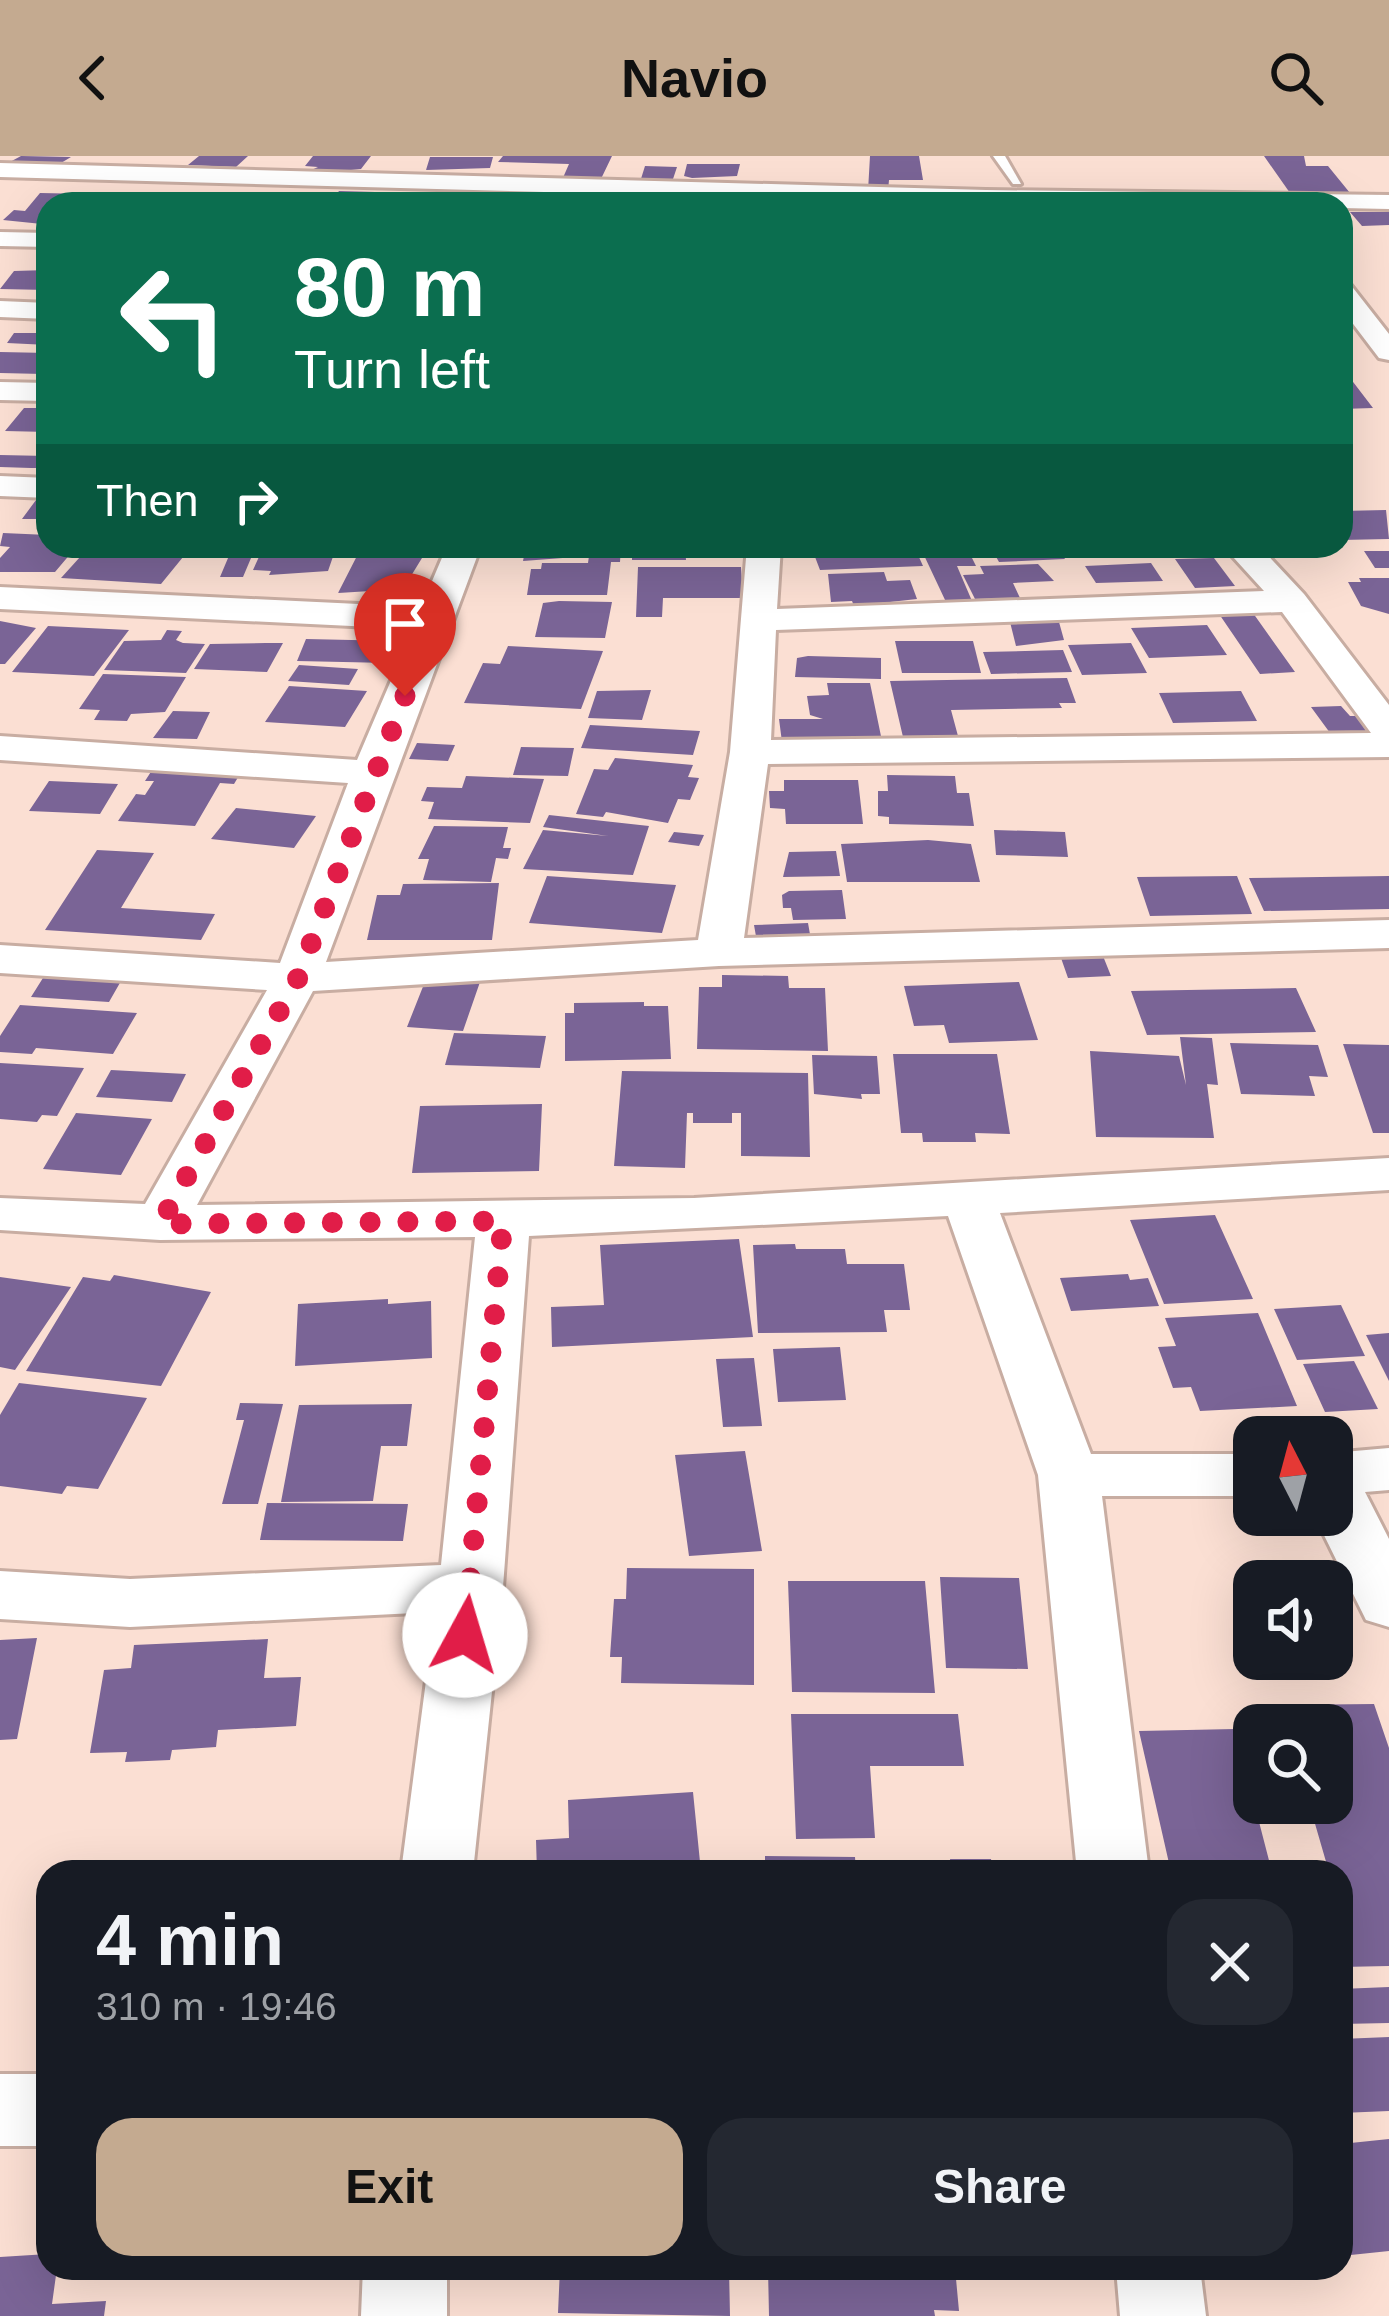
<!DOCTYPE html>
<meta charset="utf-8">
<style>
:root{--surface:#171b24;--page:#242831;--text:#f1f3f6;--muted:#9ea1a6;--accent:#c4aa90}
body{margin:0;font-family:Arial,sans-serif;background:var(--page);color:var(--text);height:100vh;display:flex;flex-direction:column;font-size:45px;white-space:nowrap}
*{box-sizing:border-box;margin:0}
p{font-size:39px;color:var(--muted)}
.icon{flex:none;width:66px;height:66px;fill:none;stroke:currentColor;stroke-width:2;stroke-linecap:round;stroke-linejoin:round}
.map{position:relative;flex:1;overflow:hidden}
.details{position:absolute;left:36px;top:1704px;width:1317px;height:420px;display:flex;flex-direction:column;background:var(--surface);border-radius:36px;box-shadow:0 12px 48px #0002}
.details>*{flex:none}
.banner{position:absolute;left:36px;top:36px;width:1317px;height:366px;border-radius:36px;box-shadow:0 12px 48px #0002;background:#0b6e4f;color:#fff;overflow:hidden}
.needle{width:78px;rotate:354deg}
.controls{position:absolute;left:1233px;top:1260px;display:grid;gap:24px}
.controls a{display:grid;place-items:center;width:120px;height:120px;border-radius:24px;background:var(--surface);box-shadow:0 12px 48px #0002;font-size:60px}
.pin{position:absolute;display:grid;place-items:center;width:102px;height:102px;color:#fff;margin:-123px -51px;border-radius:50% 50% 50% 0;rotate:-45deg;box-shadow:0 0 12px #0007}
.pin .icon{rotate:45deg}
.me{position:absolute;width:132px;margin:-66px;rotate:6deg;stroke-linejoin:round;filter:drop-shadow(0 0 9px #0008)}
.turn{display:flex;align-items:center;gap:42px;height:252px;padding:0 60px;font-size:54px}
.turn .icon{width:156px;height:156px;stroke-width:2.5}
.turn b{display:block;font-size:84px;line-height:102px}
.then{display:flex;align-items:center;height:114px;padding:0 60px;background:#0003;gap:24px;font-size:45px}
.round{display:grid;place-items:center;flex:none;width:126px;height:126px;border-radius:36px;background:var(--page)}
.head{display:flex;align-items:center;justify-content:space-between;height:204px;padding:0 60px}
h1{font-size:72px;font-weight:800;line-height:90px}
.primary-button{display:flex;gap:24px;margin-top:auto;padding:24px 60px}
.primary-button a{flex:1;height:138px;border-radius:36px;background:var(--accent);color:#111;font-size:48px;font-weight:800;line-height:138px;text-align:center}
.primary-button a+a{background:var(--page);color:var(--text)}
header{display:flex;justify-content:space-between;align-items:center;height:156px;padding:0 60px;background:var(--accent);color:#111;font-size:54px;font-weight:800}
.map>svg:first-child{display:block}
</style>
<header><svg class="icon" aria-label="back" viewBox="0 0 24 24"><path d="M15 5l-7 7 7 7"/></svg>Navio<svg class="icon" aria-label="search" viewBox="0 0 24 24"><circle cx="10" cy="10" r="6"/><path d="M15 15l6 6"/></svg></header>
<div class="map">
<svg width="1389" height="2160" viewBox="0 0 1389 2160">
<rect width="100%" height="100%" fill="#fbdfd3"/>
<path fill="#7a6496" d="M21,0L71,1L56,10L8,7Z
M199,0H248L236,11L188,9Z
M313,0H371L361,13L300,19L318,11L305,10Z
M503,0H612L600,25L562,24L569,8L498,6Z
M870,0H919L923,24H889L888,35H868Z
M1264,0H1304L1306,10H1328L1350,37H1290Z
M430,1H493L490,12L426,14Z
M687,8H740L737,20L692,22L684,20Z
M645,10L677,11L672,26H640Z
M339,35L375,36L372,40L383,43L421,42L417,48H329Z
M696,36L694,48L638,42L639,37Z
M40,37L90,38L79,48H48V63L42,68L3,64L14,54L25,55Z
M286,39H320L315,48H280Z
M1380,48H1389V69L1362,70L1350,56H1388Z
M48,114V134L0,133L14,115Z
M48,168V189L7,187L14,177H42Z
M0,196L48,197V213L43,218L0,217Z
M1341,218H1347L1373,252L1341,253Z
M24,252H48V276L5,275Z
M0,299L47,300L39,312H31L0,311Z
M36,344L48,345V363H22Z
M1386,354L1389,383L1341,384V355Z
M3,377L48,379V390H77L55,416H0V402L10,391L0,390Z
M90,390H192L161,428L61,422Z
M526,390H621L620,406H611L607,439H527L531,413H541L542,407H588L589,400L523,405Z
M632,390H685L686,404H632Z
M914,390L923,410L820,414L812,393Z
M934,390H966L976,410H957L972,445L946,446L922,395L936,394Z
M990,390H1057L1065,403L999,406Z
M263,392H336L328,415L269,419L271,415L253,414Z
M231,395H254L243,421H220Z
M1364,395H1389V412H1375Z
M359,396L417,398L415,402H422L403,433L338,437Z
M1214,402L1235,430L1195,432L1175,403Z
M1151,407L1163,425L1096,427L1085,410Z
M1038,408L1054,425L1013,427L1020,442L975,443L963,419L984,418L980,410Z
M638,411H741L743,442H663L662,461H636Z
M884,416L887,425L910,424L917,443L854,450L852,445L831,446L828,418Z
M1359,422H1389V458L1361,450L1348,426H1361Z
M559,445L612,446L605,482L535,481L543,447Z
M1248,450L1295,516L1260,518L1215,452Z
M0,465L36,472L5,508H0Z
M1010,466H1059L1064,484L1016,490Z
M1207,469L1227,499L1149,502L1131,472Z
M48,470L129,474L94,520L12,516Z
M167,474L182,475L176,484L183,487L205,488L186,517L104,514L124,485L161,484Z
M306,483L397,485L389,507L297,505Z
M895,485H973L981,517H902Z
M266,487H283L267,516L194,513L210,488Z
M1131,487L1147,517L1082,519L1068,489Z
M508,490L603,495L581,553L464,547L483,507L500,508Z
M1063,494L1072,516L991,518L983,496Z
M808,500L881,502V523L795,521L797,502Z
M299,509L358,513L349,529L288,525Z
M103,518L186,521L165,556L131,558L127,565L94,564L100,554L79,553Z
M1067,522L1076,547H1059L1062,552L951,554L958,580L903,581L890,525Z
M827,527H870L882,585L782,586L779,563H823L810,559L807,540L829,539Z
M289,530L367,535L345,571L265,566Z
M651,534L642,564L588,562L597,535Z
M1241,535L1257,565L1173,567L1159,537Z
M1341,550L1350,560H1361L1375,579L1333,581L1311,551Z
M173,555L210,556L197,583L153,582Z
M590,569L700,575L693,599L581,592Z
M417,587L455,589L448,605L409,603Z
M521,591L574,592L568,620L513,619Z
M615,602L693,609L688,621L699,622L690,644L678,643L668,667L606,656L603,661L576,658L594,613L608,614Z
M156,608L243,613L234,628L220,627L195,670L118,665L136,638L145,639L154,625H145Z
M887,619L955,620L957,637H969L974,670L889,668V661L878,660V635H888Z
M466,620L544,623L530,667L428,663L434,646L421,645L427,631L462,632Z
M784,624H858L863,668H786L785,653L770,652L769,635H784Z
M49,625L118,628L100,658L29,655Z
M236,652L316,660L294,692L211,683Z
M549,659L649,670L633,719L523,713L543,674L608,680L543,671Z
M434,670L508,671L503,692H511L508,703L496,702L491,726L423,724L429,703H418Z
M994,674L1065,676L1068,701L996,699Z
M674,676L704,679L699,690L668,686Z
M928,684L971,688L980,726H847L841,688Z
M97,694L154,697L121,752L215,758L201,784L45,774Z
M836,695L840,720L783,721L789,696Z
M547,720L676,729L662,777L529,767Z
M1237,720L1252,758L1150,760L1137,721Z
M1389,720V753L1264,755L1249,722Z
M499,727L492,784H367L377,739H400L403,728Z
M842,734L846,763L793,764L791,752H783L782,739L789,735Z
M808,767L811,784L757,786L754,769Z
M1103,800L1111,820L1068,822L1061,802Z
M48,814L125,818L109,846L31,841Z
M722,819L788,820L789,832H825L828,895L697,893L699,831H722Z
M426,823L480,826L463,875L407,871Z
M1019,826L1038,884L949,887L944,869L914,870L904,830Z
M1296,832L1316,876L1147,879L1131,835Z
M644,846V850H668L671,903L565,905V857H574V847Z
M20,849L137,857L113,898L36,892L32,898L0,896V880Z
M454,877L546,880L540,912L445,909Z
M1180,881L1212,882L1218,929L1207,928L1214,982L1096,981L1090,895L1179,900L1186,929Z
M1230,887L1318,889L1328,921L1309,920L1315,940L1241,938Z
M1343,888L1389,889V977H1373Z
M893,898H997L1010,978L975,977L976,986H923L922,977H901Z
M812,899L877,900L880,938H861L862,943L814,938Z
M0,907L84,912L57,960L42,959L37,966L0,963Z
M111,914L186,918L172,946L96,941Z
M622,915L808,917L810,1001L741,1000V957H732V967H693V957H687L685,1012L614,1010Z
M542,948L539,1015L412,1017L420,950Z
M76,957L152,963L121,1019L43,1013Z
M1215,1059L1253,1143L1164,1148L1130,1064Z
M739,1083L753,1181L552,1191L551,1151L604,1149L600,1089Z
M795,1088L796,1093H845L847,1108H904L910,1154H884L887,1176L758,1177L753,1089Z
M1128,1118L1130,1124L1148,1122L1159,1150L1071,1155L1060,1122Z
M114,1119L211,1136L161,1230L26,1215L83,1121L110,1125Z
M0,1121L71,1131L15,1214L0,1211Z
M388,1143V1148L431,1145L432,1202L295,1210L298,1148Z
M1341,1149L1365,1200L1297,1204L1274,1153Z
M1258,1157L1297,1250L1200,1255L1191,1231L1173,1232L1158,1191L1176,1190L1165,1162Z
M1389,1177V1225L1366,1179Z
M840,1191L846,1244L778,1246L773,1193Z
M754,1202L762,1270L723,1271L716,1203Z
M1354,1205L1378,1253L1325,1256L1303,1208Z
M19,1227L147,1242L98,1333L67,1330L62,1338L0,1330V1259Z
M240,1247L283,1248L258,1348H222L244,1264H236Z
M412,1248L407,1290H381L373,1345L281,1346L299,1249Z
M745,1295L762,1395L689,1400L675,1299Z
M267,1347L408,1348L403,1385L260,1384Z
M627,1412L754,1413V1529L621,1527L622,1501H610L614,1443H626Z
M940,1421L1019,1422L1028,1513L946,1512Z
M788,1425H925L935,1537L792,1536Z
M37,1482L17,1583L0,1584V1484Z
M268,1483L264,1522L301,1521L296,1570L218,1574L216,1591L172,1594L170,1604L125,1606L127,1596L90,1597L104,1514L131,1512L134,1489Z
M1374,1548L1389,1592V1810L1341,1811V1716H1329L1309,1647H1332V1569H1286L1281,1549Z
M791,1558H958L964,1610H870L875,1682L796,1683Z
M1235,1573L1272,1716H1171L1139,1575Z
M693,1636L701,1716H537L536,1684L569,1682L568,1644Z
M765,1700L855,1701L856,1716H765Z
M950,1703H991L993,1716H952Z
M1389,1831V1867L1341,1868V1833Z
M1389,1881V1955L1341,1957V1883Z
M1389,1983V2095L1341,2100V1988Z
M48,2098V2112H57L52,2148L106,2145L104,2160H0V2101Z
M560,2112H729L730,2160L558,2157Z
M768,2112H955L959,2155L934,2154L935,2160H769Z"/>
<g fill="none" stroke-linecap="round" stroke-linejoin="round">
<g stroke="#c8ada2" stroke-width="6">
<path id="service" d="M993,0H1005L1021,28H1013Z"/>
</g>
<g stroke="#c8ada2" stroke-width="6">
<path id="minor" d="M0,7L986,34L1389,39V53L1341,52V48H986L0,21Z
M0,76L48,77V91L0,90Z
M1341,126L1350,128L1389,178V204L1379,202L1341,152Z
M0,145L48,147V163L0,161Z
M0,226L48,227V245L0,244Z
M0,320L48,322V342L0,340Z
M447,390H481L326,806L698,784L730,596L747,390H781L777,453L1264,435L1223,390H1259L1304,438L1389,549V601L768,608L744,782L1389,764V792L719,810L313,835L197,1049L694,1042L1389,1002V1034L1000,1057L1091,1298H1254V1340H1102L1149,1716H1077L1038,1319L948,1060L529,1080L503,1431L473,1716H401L435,1456L130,1471L0,1463V1415L130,1423L441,1409L475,1081L160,1084L0,1074V1042L145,1048L267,834L0,817V789L280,807L348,627L0,604V580L357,604L413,473L0,453V431L421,451ZM1282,456L1371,577L771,584L776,474Z
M1389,1292V1334L1365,1336L1389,1383V1471L1366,1464L1314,1359H1332V1297Z
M0,1918H48V1990H0Z
M363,2112H447V2160H361Z
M1116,2112H1200L1206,2160H1120Z"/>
</g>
<use href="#service" fill="#fff" fill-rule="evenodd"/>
<use href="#minor" fill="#fff" fill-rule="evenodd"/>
</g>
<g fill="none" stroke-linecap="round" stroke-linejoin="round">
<path stroke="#e11d48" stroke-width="21" stroke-dasharray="0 37.8" d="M405,540L298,822L160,1068L503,1065L465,1479"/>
</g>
</svg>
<div class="controls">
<a><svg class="needle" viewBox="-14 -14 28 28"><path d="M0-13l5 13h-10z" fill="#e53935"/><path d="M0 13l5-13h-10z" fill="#9ea1a6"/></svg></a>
<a><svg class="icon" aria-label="sound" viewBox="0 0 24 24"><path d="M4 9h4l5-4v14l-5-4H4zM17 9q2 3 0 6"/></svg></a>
<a><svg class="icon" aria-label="search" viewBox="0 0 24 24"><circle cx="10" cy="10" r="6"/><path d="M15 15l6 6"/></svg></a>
</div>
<div class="pin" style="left:405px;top:540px;background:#d93025"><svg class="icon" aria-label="arrive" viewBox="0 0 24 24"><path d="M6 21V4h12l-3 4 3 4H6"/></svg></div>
<svg class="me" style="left:465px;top:1479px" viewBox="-20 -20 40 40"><circle r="19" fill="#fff"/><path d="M0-13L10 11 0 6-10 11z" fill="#e11d48"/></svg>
<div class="banner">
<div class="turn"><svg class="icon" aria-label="left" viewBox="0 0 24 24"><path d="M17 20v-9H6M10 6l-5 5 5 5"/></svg><div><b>80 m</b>Turn left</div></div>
<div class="then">Then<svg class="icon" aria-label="right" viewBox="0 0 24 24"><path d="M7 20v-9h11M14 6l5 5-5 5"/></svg></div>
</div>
<section class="details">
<div class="head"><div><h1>4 min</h1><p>310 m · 19:46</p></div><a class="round"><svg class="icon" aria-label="close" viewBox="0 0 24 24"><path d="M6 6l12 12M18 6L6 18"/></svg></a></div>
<div class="primary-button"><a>Exit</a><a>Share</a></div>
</section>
</div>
